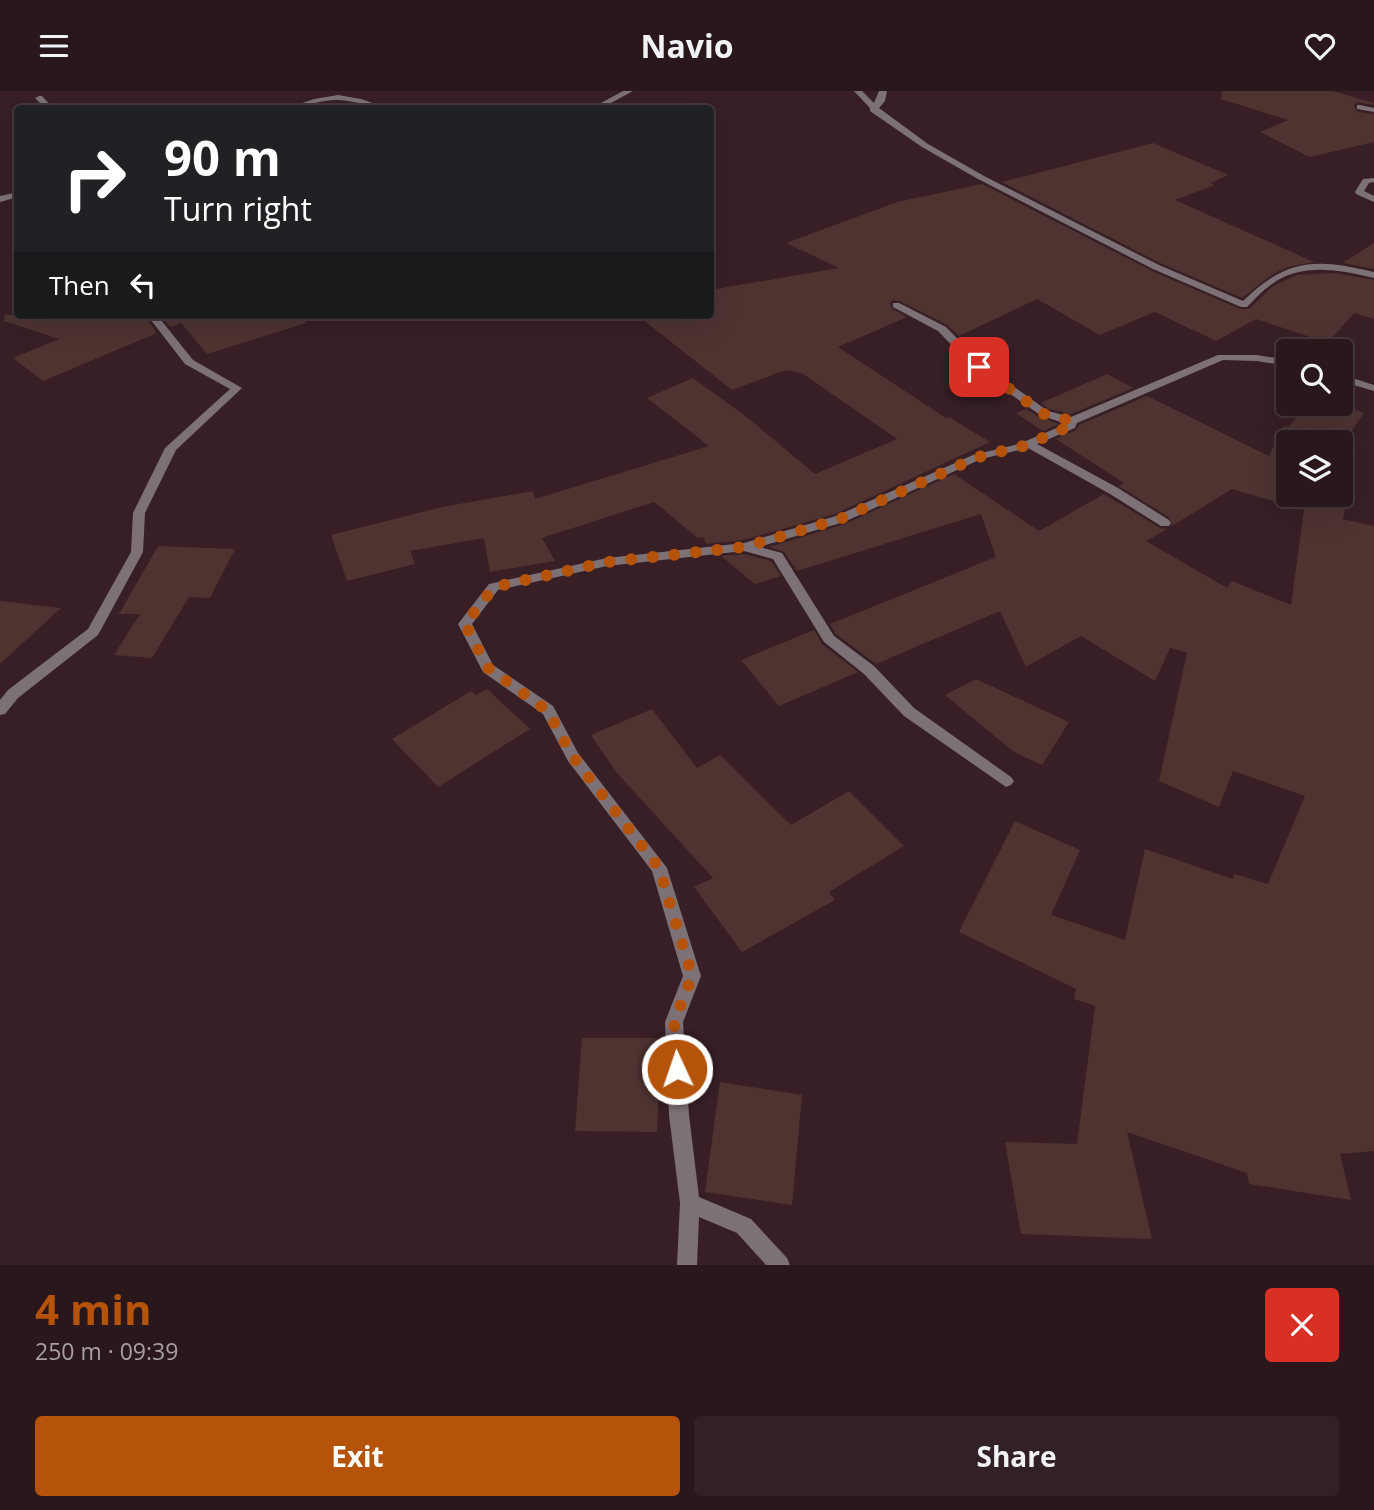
<!DOCTYPE html>
<meta charset="utf-8">
<style>
:root{--surface:#29171c;--page:#312025;--text:#f1f3f6;--muted:#a59fa3;--line:#45363b;--accent:#b45309}
body{margin:0;font-family:"Open Sans",sans-serif;background:var(--page);color:var(--text);height:100vh;display:flex;flex-direction:column;font-size:26px;white-space:nowrap}
*{box-sizing:border-box;margin:0}
p{font-size:23px;color:var(--muted)}
.icon{flex:none;width:38px;height:38px;fill:none;stroke:currentColor;stroke-width:2;stroke-linecap:round;stroke-linejoin:round}
.map{position:relative;height:1174px;overflow:hidden}
.side{display:flex;flex-direction:column;background:var(--surface);flex:1}
.side>*{flex:none}
.hud{position:absolute;left:14px;top:14px;width:700px;height:214px;border-radius:7px;box-shadow:0 7px 28px #0002,0 0 0 2px var(--line);background:#202124;color:#fff;overflow:hidden}
.controls{position:absolute;left:1276px;top:248px;display:grid;gap:14px}
.controls a{display:grid;place-items:center;width:77px;height:77px;border-radius:7px;background:var(--surface);box-shadow:0 7px 28px #0002,0 0 0 2px var(--line);font-size:35px}
.pin{position:absolute;display:grid;place-items:center;width:60px;height:60px;color:#fff;margin:-30px;border-radius:14px;box-shadow:0 4px 10px #0006}
.me{position:absolute;width:77px;margin:-38px;rotate:357deg;stroke-linejoin:round;filter:drop-shadow(0 0 5px #0008)}
.turn{display:flex;align-items:center;gap:24px;height:147px;padding:0 35px;font-size:32px}
.turn .icon{width:91px;height:91px;stroke-width:2.5}
.turn b{display:block;font-size:49px;line-height:60px}
.then{display:flex;align-items:center;height:66px;padding:0 35px;background:#0003;gap:14px;font-size:26px}
.round{display:grid;place-items:center;flex:none;width:74px;height:74px;border-radius:7px;background:var(--page)}
.headline{display:flex;align-items:center;justify-content:space-between;height:119px;padding:0 35px}
h1{font-size:42px;font-weight:700;line-height:52px;color:var(--accent)}
.action{display:flex;gap:14px;margin-top:auto;padding:14px 35px}
.action a{flex:1;height:80px;border-radius:7px;background:var(--accent);color:#fff;font-size:28px;font-weight:700;line-height:80px;text-align:center}
.action a+a{background:var(--page);color:var(--text)}
header{display:flex;justify-content:space-between;align-items:center;height:91px;padding:0 35px;background:var(--surface);font-size:32px;font-weight:700}
.map>svg:first-child{display:block}
</style>
<header><svg class="icon" aria-label="menu" viewBox="0 0 24 24"><path d="M4 6h16M4 12h16M4 18h16"/></svg>Navio<svg class="icon" aria-label="heart" viewBox="0 0 24 24"><path d="M12 20l-8-8c-3-5 5-10 8-4 3-6 11-1 8 4z"/></svg></header>
<div class="map">
<svg width="1374" height="1174" viewBox="0 0 1374 1174">
<rect width="100%" height="100%" fill="#371f25"/>
<path fill="#4e3331" d="M1222,0H1333L1374,12V14L1357,11L1354,14L1357,21L1374,23V51L1310,66L1260,41L1288,29L1221,8Z
M1153,52L1228,84L1210,92L1215,94L1175,109L1314,171L1288,176L1273,183L1242,207L1160,172L1002,91Z
M982,93L1152,180L1240,218H1249L1273,195L1297,184L1334,182L1374,189V228L1354,222L1328,252L1256,228L1216,250L1155,221L1100,244L1037,208L959,245L947,234L900,210L893,209L890,212L892,218L907,226L838,256L946,327L949,326L990,351L835,423L743,449L706,453L703,446L698,447L654,411L542,447L555,470L490,481L484,447L410,460L415,473L347,490L331,444L442,416L533,400L535,408L709,355L647,307L693,287L748,327L815,383L897,348L802,282L786,279L732,299L637,224H710V199L839,177L786,152L897,111Z
M1374,152V178L1343,172Z
M5,224H144L157,242L43,290L13,267L59,248L4,230Z
M160,224H304L306,232L207,263L181,232L170,236Z
M1107,283L1133,297L1071,323L1049,318L1041,312Z
M1147,305L1269,365L1284,335L1289,336L1306,313H1338L1364,322L1343,352L1354,356L1340,390V352H1288V404H1340V399L1348,400L1343,428L1374,435V1060L1340,1063L1351,1109L1249,1093L1247,1082L1127,1041L1152,1148L1021,1143L1005,1051L1077,1053L1095,915L1074,908L1076,898L959,841L1015,730L1080,759L1051,824L1125,849L1145,758L1233,788L1234,783L1268,793L1305,705L1233,680L1219,716L1159,690L1187,562L1170,557L1155,590L1081,545L1026,576L1000,520L876,573L836,543L830,533L996,466L981,423L797,480L784,461L769,456L845,433L954,383L1039,440L1104,403L1160,437L1167,438L1146,450L1227,497L1232,490L1291,514L1304,419L1232,398L1172,435L1170,427L1119,395L1124,392L1056,348L1076,339L1079,334Z
M1026,318L1039,326L1059,333L1043,340L1016,322Z
M158,455L235,458L210,507L189,506L152,567L114,564L140,523H119Z
M744,463L771,470L781,485L755,493L721,465Z
M0,510L61,517L0,573Z
M814,539L822,553L858,581L779,615L741,569Z
M976,588L1069,631L1042,674L1014,661L945,604Z
M487,598L530,638L438,696L392,648L471,600L476,604Z
M652,618L697,677L720,664L791,734L849,700L904,755L829,801L835,809L742,861L694,796L713,787L616,681L591,644Z
M582,947H661L657,1041L575,1040Z
M720,991L802,1004L792,1114L705,1101Z"/>
<g fill="none" stroke-linecap="round" stroke-linejoin="round">
<path fill="#7d7178" fill-rule="evenodd" d="M623,0H633L600,18H590Z
M854,0H862L874,12L879,0H887L885,10L879,17L928,53L984,85L1159,174L1243,210C1287,167 1316,167 1374,181V187C1340,179 1302,171 1272,193C1263,199 1255,208 1247,216H1241L1153,178L978,88L922,56L870,20V17Z
M338,4L361,8L390,18C371,18 354,8 335,9C317,9 302,18 285,18L314,8Z
M39,5H42L54,18H46L35,7Z
M1360,14L1374,17V21L1357,18V14Z
M1374,87V91L1369,92L1364,100L1374,105V111L1356,103L1355,101L1363,88Z
M18,101V106L0,111V105Z
M893,212H899L946,236L983,274L1048,320L1071,326L1218,264H1257L1288,269V275L1257,270L1223,269L1077,332L1075,337L1037,353L1118,397L1169,429L1171,432L1169,435H1161L1110,403L1028,357L981,368L844,431L759,456L782,462L834,545L874,575L914,617L1011,686L1014,690L1011,694L1006,696L904,625L864,583L824,551L773,468L744,460L607,475L498,499L472,533L493,574L553,615L578,662L667,777L701,885L683,931L689,1024L699,1106L751,1128L787,1167L790,1174H766L737,1142L699,1126L697,1174H677L680,1112L669,1024L665,931L683,885L652,780L568,670L543,623L483,581L458,533L489,493L607,467L744,452L836,425L973,364L1019,353L1066,333L1040,324L975,278L938,240L893,216Z
M147,224H157L193,269L242,297L176,359L145,422L143,461L98,544L18,607L5,623L0,624V609L8,599L88,538L131,461L133,422L165,357L230,298L185,273Z
M1340,283L1374,294V300L1340,290Z"/>
</g>
<g fill="none" stroke-linecap="round" stroke-linejoin="round">
<path stroke="#b45309" stroke-width="12" stroke-dasharray="0 21.6" d="M677,978L674,931L692,885L659,777L573,666L548,620L488,577L465,533L494,496L607,471L744,456L840,428L978,366L1023,355L1071,335L1072,330L1044,323L979,276"/>
</g>
</svg>
<div class="controls">
<a><svg class="icon" aria-label="search" viewBox="0 0 24 24"><circle cx="10" cy="10" r="6"/><path d="M15 15l6 6"/></svg></a>
<a><svg class="icon" aria-label="layers" viewBox="0 0 24 24"><path d="M12 4l9 5-9 5-9-5zM3 14l9 5 9-5"/></svg></a>
</div>
<div class="pin" style="left:979px;top:276px;background:#d93025"><svg class="icon" aria-label="arrive" viewBox="0 0 24 24"><path d="M6 21V4h12l-3 4 3 4H6"/></svg></div>
<svg class="me" style="left:677px;top:978px" viewBox="-20 -20 40 40"><circle r="17" fill="#b45309" stroke="#fff" stroke-width="3"/><path d="M0-11L8 9 0 5-8 9z" fill="#fff"/></svg>
<div class="hud">
<div class="turn"><svg class="icon" aria-label="right" viewBox="0 0 24 24"><path d="M7 20v-9h11M14 6l5 5-5 5"/></svg><div><b>90 m</b>Turn right</div></div>
<div class="then">Then<svg class="icon" aria-label="left" viewBox="0 0 24 24"><path d="M17 20v-9H6M10 6l-5 5 5 5"/></svg></div>
</div>
</div>
<section class="side">
<div class="headline"><div><h1>4 min</h1><p>250 m · 09:39</p></div><a class="round" style="background:#d93025;color:#fff"><svg class="icon" aria-label="close" viewBox="0 0 24 24"><path d="M6 6l12 12M18 6L6 18"/></svg></a></div>
<div class="action"><a>Exit</a><a>Share</a></div>
</section>
